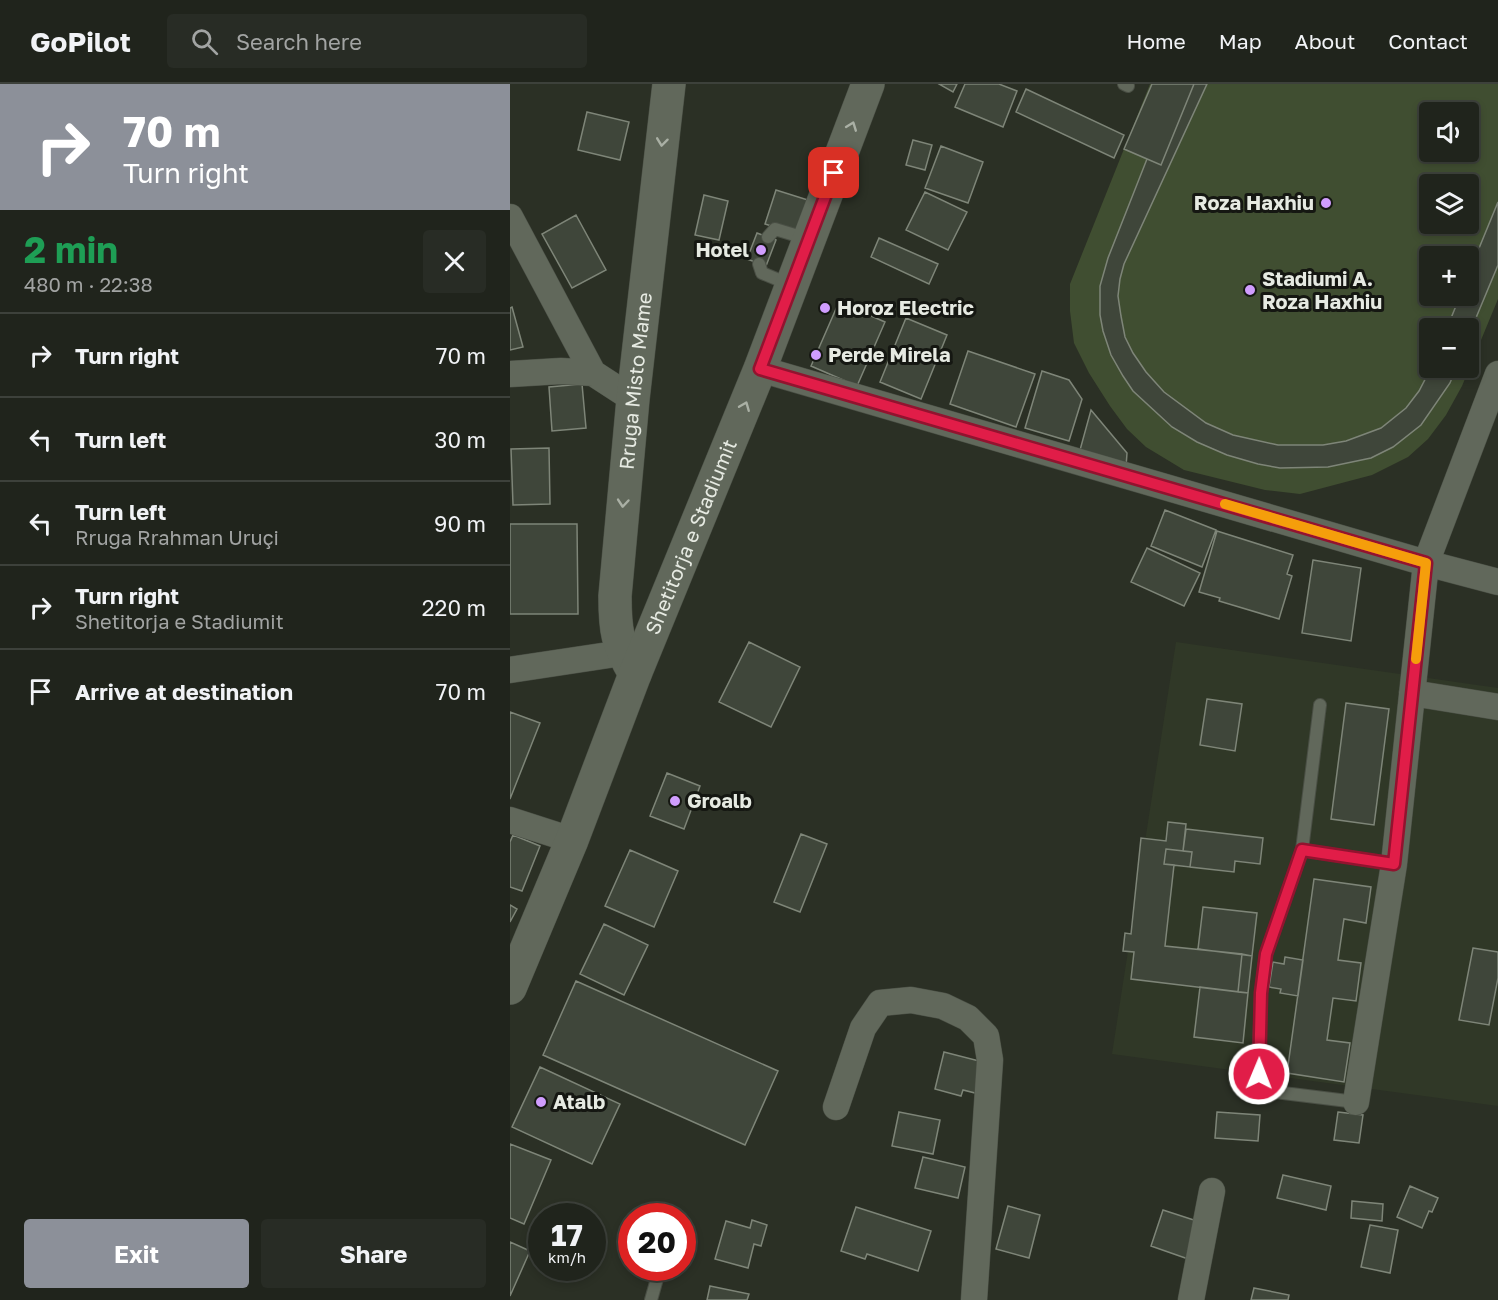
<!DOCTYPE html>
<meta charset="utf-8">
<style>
:root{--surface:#20241c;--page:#282c25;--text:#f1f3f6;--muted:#a2a4a3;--line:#3d413b;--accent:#8c9099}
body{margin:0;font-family:"Golos Text",sans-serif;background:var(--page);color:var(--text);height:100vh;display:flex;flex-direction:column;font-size:22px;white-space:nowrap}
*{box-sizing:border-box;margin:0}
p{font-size:20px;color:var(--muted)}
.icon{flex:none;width:33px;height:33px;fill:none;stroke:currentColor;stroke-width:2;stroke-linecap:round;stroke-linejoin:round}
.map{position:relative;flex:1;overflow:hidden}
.side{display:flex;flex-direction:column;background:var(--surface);width:510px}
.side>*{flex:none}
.top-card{background:#8c9099;color:#fff;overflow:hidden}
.buttons{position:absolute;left:909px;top:18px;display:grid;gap:12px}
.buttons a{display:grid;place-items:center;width:60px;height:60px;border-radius:6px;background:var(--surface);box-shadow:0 3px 9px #0003,0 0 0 2px var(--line);font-size:30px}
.speed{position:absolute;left:18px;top:1119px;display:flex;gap:12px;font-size:30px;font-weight:700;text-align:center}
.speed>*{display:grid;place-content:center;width:78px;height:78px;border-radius:50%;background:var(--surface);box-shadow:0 3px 9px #0003,0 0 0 2px var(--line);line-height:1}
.speed small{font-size:15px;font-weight:400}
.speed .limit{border:9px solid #d22;background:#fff;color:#111}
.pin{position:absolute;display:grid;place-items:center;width:51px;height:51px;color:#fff;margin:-26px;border-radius:12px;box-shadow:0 3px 9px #0006}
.me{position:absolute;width:66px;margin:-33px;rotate:1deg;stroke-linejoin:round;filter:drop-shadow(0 0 4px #0008)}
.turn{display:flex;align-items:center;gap:21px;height:126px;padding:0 24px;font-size:27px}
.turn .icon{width:78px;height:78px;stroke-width:2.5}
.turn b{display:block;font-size:42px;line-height:51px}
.round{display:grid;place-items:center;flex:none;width:63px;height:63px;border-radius:6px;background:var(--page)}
.overview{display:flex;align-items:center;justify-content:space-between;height:102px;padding:0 24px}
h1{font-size:36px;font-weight:700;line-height:45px;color:#1e9e55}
.cta{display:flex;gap:12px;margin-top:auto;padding:12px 24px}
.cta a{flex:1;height:69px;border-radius:6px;background:var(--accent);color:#fff;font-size:24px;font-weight:700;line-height:69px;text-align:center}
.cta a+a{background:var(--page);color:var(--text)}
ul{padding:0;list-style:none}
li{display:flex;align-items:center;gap:18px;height:84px;padding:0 24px;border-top:2px solid var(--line)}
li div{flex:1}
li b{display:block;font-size:22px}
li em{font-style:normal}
header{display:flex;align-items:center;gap:36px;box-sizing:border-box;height:84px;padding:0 30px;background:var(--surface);border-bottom:2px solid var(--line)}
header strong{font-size:28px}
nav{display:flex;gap:33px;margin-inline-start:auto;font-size:21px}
.search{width:420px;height:54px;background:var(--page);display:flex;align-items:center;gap:15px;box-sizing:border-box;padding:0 21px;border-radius:6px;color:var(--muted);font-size:22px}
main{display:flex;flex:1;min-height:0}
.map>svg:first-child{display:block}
</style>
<header>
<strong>GoPilot</strong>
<div class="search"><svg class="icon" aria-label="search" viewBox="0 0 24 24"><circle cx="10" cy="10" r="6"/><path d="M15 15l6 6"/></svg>Search here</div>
<nav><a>Home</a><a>Map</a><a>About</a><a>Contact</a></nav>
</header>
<main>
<section class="side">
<div class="top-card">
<div class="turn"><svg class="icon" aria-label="right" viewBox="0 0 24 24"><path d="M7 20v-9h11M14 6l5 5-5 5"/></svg><div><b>70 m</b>Turn right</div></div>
</div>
<div class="overview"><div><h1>2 min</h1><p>480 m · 22:38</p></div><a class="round"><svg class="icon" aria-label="close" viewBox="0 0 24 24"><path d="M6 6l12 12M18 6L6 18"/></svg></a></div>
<ul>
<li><svg class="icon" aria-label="right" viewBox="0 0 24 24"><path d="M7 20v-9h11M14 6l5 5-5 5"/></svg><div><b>Turn right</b></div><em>70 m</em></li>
<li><svg class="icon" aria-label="left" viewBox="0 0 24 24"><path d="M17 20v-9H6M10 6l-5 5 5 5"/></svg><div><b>Turn left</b></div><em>30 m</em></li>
<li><svg class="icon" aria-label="left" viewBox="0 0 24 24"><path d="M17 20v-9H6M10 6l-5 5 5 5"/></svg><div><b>Turn left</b><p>Rruga Rrahman Uruçi</p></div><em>90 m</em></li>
<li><svg class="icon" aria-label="right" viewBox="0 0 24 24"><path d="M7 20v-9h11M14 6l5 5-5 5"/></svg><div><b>Turn right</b><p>Shetitorja e Stadiumit</p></div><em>220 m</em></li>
<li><svg class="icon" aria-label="arrive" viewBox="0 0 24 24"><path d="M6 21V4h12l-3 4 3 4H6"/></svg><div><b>Arrive at destination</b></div><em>70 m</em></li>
</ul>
<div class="cta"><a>Exit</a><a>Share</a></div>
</section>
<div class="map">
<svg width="988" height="1216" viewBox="0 0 988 1216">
<rect width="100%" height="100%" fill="#2b3025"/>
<path fill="#303827" d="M666,558L988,604V1022L602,970Z"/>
<path fill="#404e31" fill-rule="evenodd" d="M640,0H988V215L952,302L936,331L918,355L898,373L862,391L790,410L755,406L674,386L636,363L617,345L600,322L579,289L564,259L560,227V200ZM920,28H958V68H920ZM920,100H958V140H920ZM920,172H958V212H920ZM920,244H958V284H920Z"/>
<path fill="#3f463a" stroke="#7e8578" stroke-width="1.5" d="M429,0H447L443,8Z
M455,0H489L507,7L493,43L445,23Z
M642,0H684L651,81L614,65Z
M642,0H697L614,180L610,195L608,212L611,232L615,253L623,269L636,288L654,308L696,339L723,351L768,361H813L836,357L871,344L896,324L909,307L921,284H946L940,299L911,341L883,363L861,374L818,383L770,384L748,380L717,371L687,358L662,343L623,307L613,292L601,271L593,247L590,231V202L598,174L637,75L614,65Z
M516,5L614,51L604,74L506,28Z
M77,28L119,38L110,76L68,66Z
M403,56L422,61L415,86L396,81Z
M431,62L473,78L458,119L415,104Z
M266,106L301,117L290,151L255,140Z
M415,108L457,128L438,166L396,146Z
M194,111L218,117L209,156L185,151Z
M988,118V181L958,253V244H937L950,212H958V191Z
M66,131L96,186L62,204L32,150Z
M247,149L266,156L256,182L237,175Z
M369,154L428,180L419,200L361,173Z
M329,218L375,238L347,302L301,282Z
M2,223L13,263L0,266V224Z
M396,234L437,251L411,315L370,298Z
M458,267L525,290L506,343L440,320Z
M532,287L559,296L572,315L559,357L515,344Z
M72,300L76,344L42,347L39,303Z
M581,326L617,369L616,383L570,366Z
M39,364L40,420L3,421L1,365Z
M655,426L706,446L692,483L641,462Z
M0,440H67L68,530H0Z
M707,447L783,471L777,490L782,492L769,535L709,517L710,514L689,508Z
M637,464L690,489L674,522L621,498Z
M803,476L851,484L841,557L792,549Z
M239,558L290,583L261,643L209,618Z
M697,615L732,620L725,667L690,661Z
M836,619L879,625L864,741L821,735Z
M0,628L30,639L0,715Z
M157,689L190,702L174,745L140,732Z
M658,738L676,740L673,767L656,765L654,780L664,781L655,862L732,870L728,908L621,895L624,868L613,867L615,849L621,850L631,754L656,757Z
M676,745L753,754L750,780L725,777L724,788L680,783L682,768L673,767Z
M291,750L317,760L290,828L264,818Z
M3,751L30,762L12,807L0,803V758Z
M656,765L682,768L680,783L654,780Z
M120,766L168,787L144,843L95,822Z
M804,795L861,803L856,839L834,835L828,876L851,879L846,917L823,914L817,956L840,959L834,998L777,989Z
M0,821L7,825L0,838Z
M693,823L747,829L742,872L688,865Z
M94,840L138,861L114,911L70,890Z
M963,864L988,868V894L979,941L949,936Z
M732,870L742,872L738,909L728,908Z
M775,873L793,876L788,912L770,909L771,905L759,903L763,878L774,880Z
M66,897L268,987L235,1061L33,971Z
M690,903L738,909L733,959L684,953Z
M434,968L477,979L469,1010L453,1006L451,1012L425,1005Z
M30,983L110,1020L82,1080L2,1043Z
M389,1028L430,1036L423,1070L382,1062Z
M707,1028L750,1031L748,1057L705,1054Z
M828,1028L853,1031L849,1059L824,1056Z
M0,1060L41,1076L14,1140L0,1134Z
M413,1073L455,1083L448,1114L405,1104Z
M773,1091L821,1102L816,1126L767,1114Z
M900,1102L928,1114L922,1128L919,1127L912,1144L887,1133Z
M842,1117L873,1120L872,1137L841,1134Z
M498,1122L530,1131L519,1174L486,1165Z
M346,1123L421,1147L408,1187L357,1170L355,1175L331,1167Z
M653,1126L693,1139L681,1176L641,1162Z
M242,1136L257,1141L251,1162L244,1160L238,1184L205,1175L216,1137L240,1144Z
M860,1141L888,1146L880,1189L851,1183Z
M0,1158L20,1167L0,1212Z
M200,1202L239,1210L237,1216H197Z
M744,1204L779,1211L778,1216H741Z"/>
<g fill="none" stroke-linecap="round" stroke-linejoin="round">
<g stroke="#4a4f45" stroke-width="14">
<path id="lane" d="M614,0L618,2
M258,153L265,145L298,155
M249,180L252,189L281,201
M810,621L792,766L756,870L751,909L748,997L757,1005L765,1008L846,1018
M792,766L884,780
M141,1216L150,1184"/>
</g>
<g stroke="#4a4f45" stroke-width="27">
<path id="street" d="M0,133L83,289
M250,285L916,479L988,498
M0,290L51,287L83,289L123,315
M0,586L112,569
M902,609L988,623
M0,736L62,756
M846,1018L884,780L916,479L988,290
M326,1023L353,944L370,919L401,916L433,922L458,934L476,952L480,976L464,1216
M681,1216L702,1107"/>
</g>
<g stroke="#4a4f45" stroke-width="34">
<g id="secondary">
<path id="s1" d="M125,590C107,560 105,546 105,512L123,315L159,0"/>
<path id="s2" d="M0,904L62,756L125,590L250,285L358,0"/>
</g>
</g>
<use href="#lane" stroke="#61685b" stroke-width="12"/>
<use href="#street" stroke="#61685b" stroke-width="26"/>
<use href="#secondary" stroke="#61685b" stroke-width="33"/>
</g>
<defs><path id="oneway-chevron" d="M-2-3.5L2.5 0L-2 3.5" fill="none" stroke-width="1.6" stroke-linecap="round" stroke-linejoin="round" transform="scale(1.5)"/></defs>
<g stroke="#aab0a5">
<use href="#oneway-chevron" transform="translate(342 42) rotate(-69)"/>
<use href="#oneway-chevron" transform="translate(152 58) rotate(97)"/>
<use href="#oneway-chevron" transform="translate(235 322) rotate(-68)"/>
<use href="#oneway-chevron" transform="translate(113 419) rotate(95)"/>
</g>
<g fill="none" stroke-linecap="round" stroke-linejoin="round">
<g stroke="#92132f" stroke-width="15">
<path id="route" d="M324,89L250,285L916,479L884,780L792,766L756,870L751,909L749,990"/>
</g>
<use href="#route" stroke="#e11d48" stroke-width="10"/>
<path stroke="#f59e0b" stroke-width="10" d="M715,420L916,479L906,575"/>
</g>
<g fill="#d09dfe" stroke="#151712" stroke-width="2">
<circle cx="816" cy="119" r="6"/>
<circle cx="251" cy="166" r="6"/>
<circle cx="740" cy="206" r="6"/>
<circle cx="315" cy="224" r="6"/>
<circle cx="306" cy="271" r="6"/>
<circle cx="165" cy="717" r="6"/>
<circle cx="31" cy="1018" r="6"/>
</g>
<g text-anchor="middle" stroke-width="6" stroke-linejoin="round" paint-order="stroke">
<g font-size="20" font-weight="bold" fill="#e6eae2" stroke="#151712" text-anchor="start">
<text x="804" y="126" text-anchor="end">Roza Haxhiu</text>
<text x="239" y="173" text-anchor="end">Hotel</text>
<text x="752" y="202">Stadiumi A.<tspan x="752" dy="23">Roza Haxhiu</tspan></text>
<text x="327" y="231">Horoz Electric</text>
<text x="318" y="278">Perde Mirela</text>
<text x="177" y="724">Groalb</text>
<text x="43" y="1025">Atalb</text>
</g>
<g font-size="20" fill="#e6eae2" stroke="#151712">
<text dy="7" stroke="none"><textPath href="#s1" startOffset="298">Rruga Misto Mame</textPath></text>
<text dy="7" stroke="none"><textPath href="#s2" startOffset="486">Shetitorja e Stadiumit</textPath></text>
</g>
</g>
</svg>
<div class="buttons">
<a><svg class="icon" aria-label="sound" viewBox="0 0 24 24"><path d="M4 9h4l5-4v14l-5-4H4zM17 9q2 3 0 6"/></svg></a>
<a><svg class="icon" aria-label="layers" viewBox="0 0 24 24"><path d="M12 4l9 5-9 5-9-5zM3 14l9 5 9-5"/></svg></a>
<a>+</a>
<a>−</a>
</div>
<div class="speed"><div>17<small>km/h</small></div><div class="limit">20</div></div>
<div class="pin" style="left:324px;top:89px;background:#d93025"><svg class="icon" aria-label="arrive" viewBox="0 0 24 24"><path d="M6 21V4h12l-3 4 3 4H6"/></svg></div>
<svg class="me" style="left:749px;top:990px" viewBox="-20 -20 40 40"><circle r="17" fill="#e11d48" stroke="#fff" stroke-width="3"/><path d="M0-11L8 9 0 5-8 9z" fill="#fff"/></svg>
</div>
</main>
